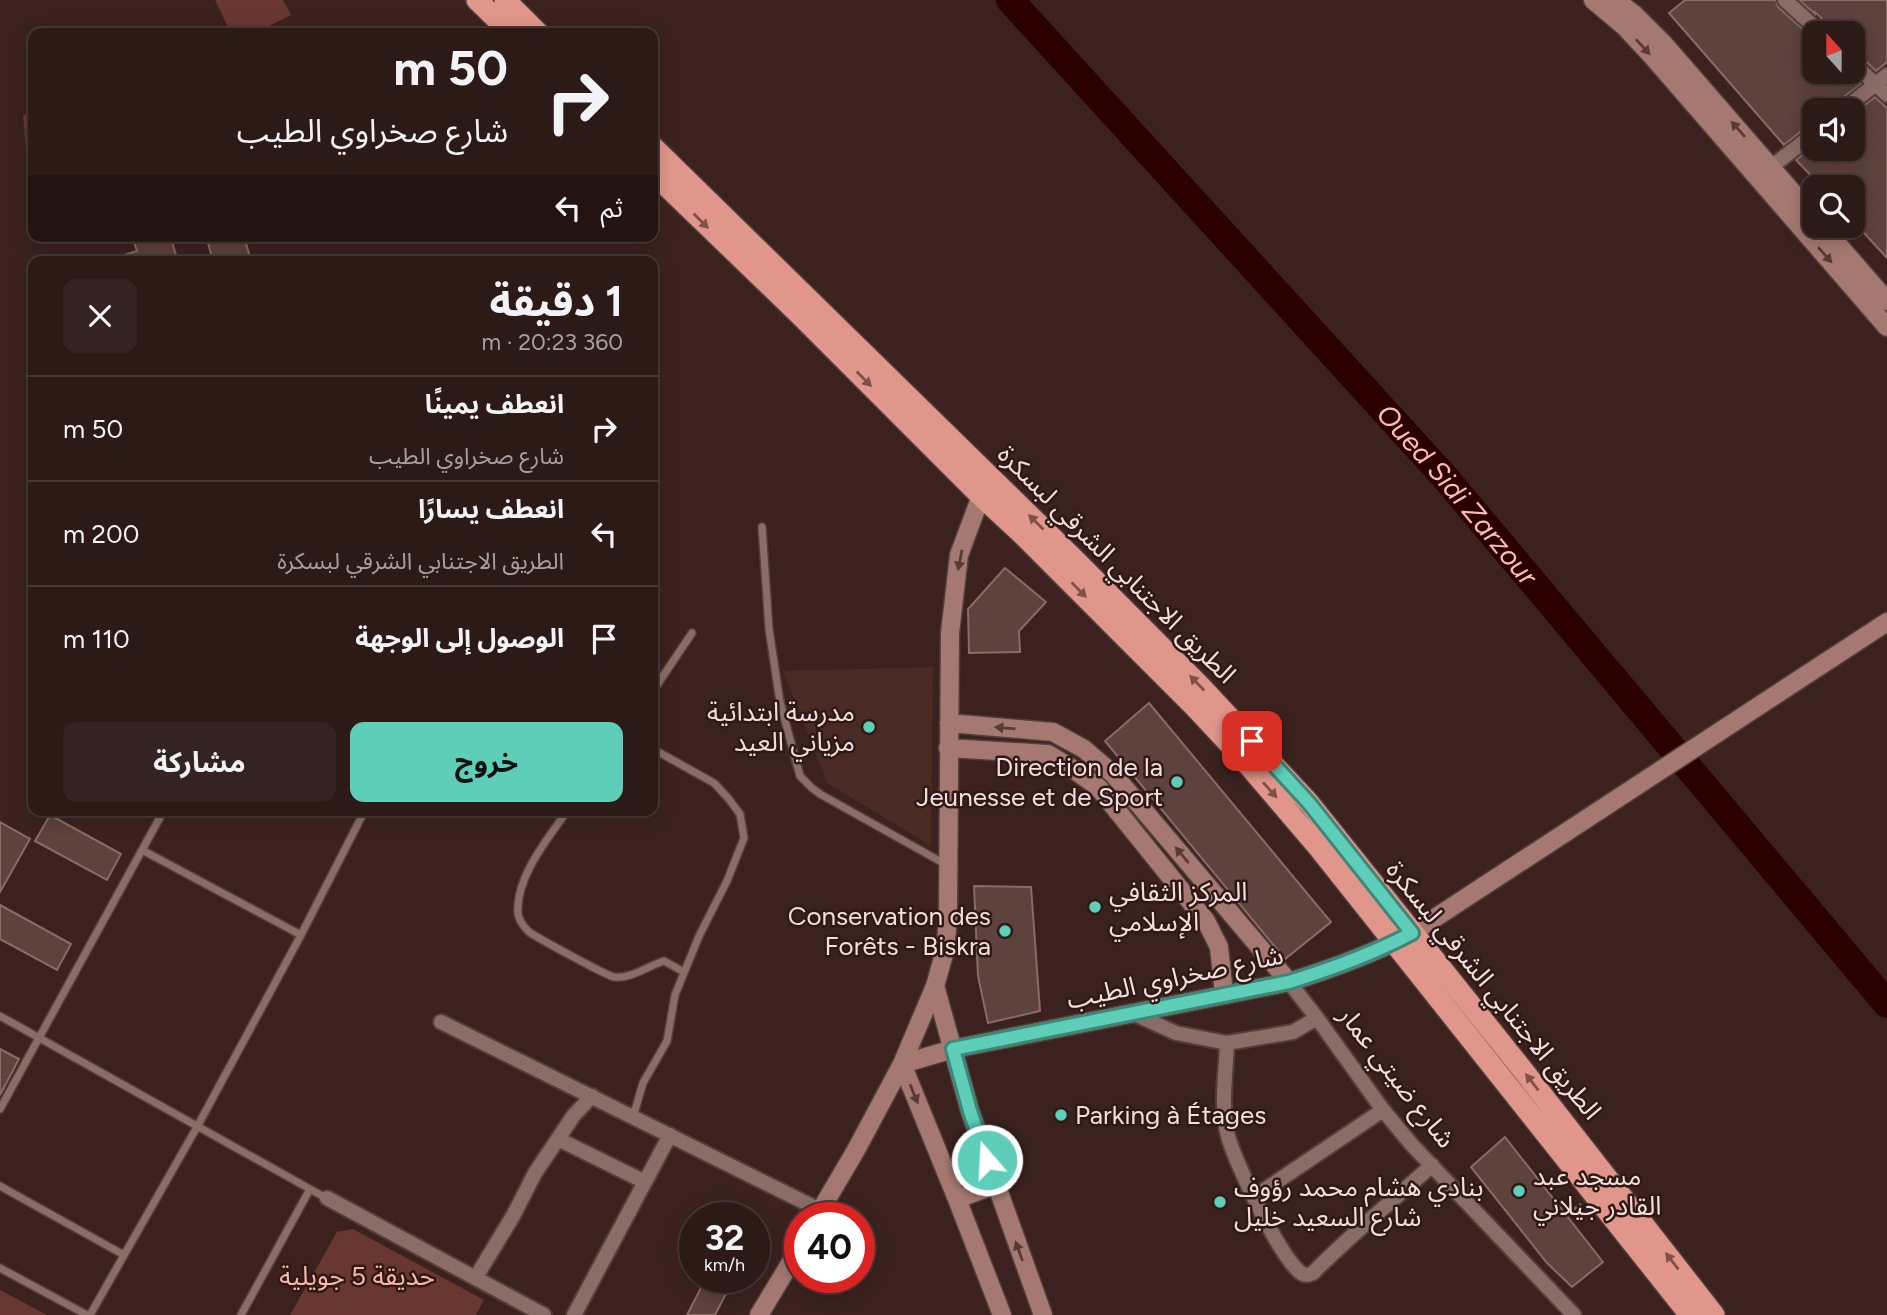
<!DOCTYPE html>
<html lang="ar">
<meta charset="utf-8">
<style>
:root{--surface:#2c1a17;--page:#342320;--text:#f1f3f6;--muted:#a6a1a1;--line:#483836;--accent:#5eceb8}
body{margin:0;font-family:Figtree,"Noto Sans Arabic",sans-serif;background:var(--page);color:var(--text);direction:rtl;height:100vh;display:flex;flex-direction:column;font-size:26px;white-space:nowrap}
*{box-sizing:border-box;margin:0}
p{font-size:23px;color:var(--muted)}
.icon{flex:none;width:38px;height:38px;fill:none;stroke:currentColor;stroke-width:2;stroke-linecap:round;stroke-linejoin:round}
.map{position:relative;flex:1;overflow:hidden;direction:ltr}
.sheet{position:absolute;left:28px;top:256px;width:630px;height:560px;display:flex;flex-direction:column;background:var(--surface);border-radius:14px;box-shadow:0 4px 18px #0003,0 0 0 2px var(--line);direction:rtl}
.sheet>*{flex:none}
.guide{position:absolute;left:28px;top:28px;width:630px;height:214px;border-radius:14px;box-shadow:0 4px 18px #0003,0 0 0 2px var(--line);direction:rtl;background:#2c1a17;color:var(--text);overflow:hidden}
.needle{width:46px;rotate:339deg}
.controls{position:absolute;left:1802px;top:21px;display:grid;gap:14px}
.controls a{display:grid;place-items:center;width:63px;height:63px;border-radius:14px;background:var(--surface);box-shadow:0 4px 18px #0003,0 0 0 2px var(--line);font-size:35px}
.speed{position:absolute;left:679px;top:1202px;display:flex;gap:14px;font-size:35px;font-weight:700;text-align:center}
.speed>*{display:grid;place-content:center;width:91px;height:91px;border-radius:50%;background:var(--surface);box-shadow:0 4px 18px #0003,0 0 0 2px var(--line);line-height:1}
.speed small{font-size:18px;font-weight:400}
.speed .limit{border:10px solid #d22;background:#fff;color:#111}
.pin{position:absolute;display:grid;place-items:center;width:60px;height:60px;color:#fff;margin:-30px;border-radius:14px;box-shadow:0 4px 10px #0006}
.me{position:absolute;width:77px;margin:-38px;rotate:341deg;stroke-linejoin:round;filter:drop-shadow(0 0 5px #0008)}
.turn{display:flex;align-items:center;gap:24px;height:147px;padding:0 35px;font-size:32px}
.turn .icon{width:91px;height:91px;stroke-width:2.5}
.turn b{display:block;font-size:49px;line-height:60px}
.then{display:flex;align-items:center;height:66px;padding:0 35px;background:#0003;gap:14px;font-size:26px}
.round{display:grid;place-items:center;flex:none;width:74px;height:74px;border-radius:14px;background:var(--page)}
.summary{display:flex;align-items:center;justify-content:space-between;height:119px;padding:0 35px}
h1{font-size:42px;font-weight:700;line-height:52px}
.primary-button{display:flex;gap:14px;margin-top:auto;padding:14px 35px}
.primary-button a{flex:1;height:80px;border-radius:14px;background:var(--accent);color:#111;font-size:28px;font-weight:700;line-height:80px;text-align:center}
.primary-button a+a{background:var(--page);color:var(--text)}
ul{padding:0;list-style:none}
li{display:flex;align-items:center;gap:21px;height:105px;padding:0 35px;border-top:2px solid var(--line)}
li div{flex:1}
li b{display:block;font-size:26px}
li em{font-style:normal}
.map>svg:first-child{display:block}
</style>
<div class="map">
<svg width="1887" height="1315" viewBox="0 0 1887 1315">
<rect width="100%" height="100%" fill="#3b221f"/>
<path fill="#492a25" d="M933,667L931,846L827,783L783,671Z"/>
<path fill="#683730" d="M215,0H283L291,15L255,33H231Z
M33,114V221H32L23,115Z
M353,1229L484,1300L476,1315H290L337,1232Z
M0,1290L47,1315H0Z"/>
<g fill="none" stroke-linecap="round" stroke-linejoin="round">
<path stroke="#2b0000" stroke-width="28" id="s1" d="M1010,0L1443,475L1887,1004"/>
</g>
<path fill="#5d423e" stroke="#896b67" stroke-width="2" d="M1685,0H1776L1778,7L1815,40V72H1848L1861,84L1837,102L1830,110H1815V123L1809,125L1784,145L1669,13Z
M1799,0H1887V62L1876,71L1853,49V33H1837L1815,12V14Z
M1875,97L1887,108V258L1853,221V187H1822L1796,160L1815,145V149H1853V114Z
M132,236H170L178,261H114V258L137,251Z
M206,236H244L251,261H213Z
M1005,568L1046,602L1019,631L1020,652L969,653L968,609Z
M1149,703L1331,922L1285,959L1105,741Z
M50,815L121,854L107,880L35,841Z
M0,822L30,839L0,892Z
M974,886L1031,887L1040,1011L988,1023L978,976Z
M0,905L71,944L57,970L0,939Z
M0,1049L19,1059L0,1095Z
M1505,1137L1603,1262L1572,1287L1547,1263L1471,1167Z
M706,1278H734L715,1315H687Z"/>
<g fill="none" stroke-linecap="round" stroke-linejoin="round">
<g stroke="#533e3b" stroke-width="10">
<path id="lane" d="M762,527L769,629L780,702L800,776L812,788L820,794L945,864
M653,563L655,567L653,571
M653,691L692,633
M568,810C548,838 515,878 518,914C519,920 525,928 529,932C538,938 607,976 614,977C631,979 648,966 664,961L684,972
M142,850L301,935
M0,1016L326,1198
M0,1109L164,810
M633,1117L643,1083L667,1041L675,995L699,936L727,881L744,838L740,814L728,798L714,783L653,749
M0,1186L124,1255
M0,1268L87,1315
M90,1315L197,1127L301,935L365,810
M241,1315L310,1189"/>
</g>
<g stroke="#533e3b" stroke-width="18">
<path id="street" d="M1785,0L1821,33
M1853,63L1887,95
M1843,110L1887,75
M1771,167L1815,133
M1289,982L1317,1018L1383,1110L1412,1145L1574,1315
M1130,1012L1176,1033L1227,1043L1293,1032L1317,1018
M441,1022L820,1210
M1227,1043C1226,1073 1220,1107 1228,1136C1234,1160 1283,1265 1303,1274C1308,1276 1309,1274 1313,1273C1351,1234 1393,1201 1432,1165
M558,1139L645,1182
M1254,1197L1383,1110
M327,1198L544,1315
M476,1277L513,1216L535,1173L574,1115L592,1096
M574,1315L670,1135"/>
</g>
<g stroke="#533e3b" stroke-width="21">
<path id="secondary" d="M1593,0L1625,27L1652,56L1887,327
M1615,0L1634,14L1663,43L1815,218
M1822,226L1887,301
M981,496L959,555L950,633L948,911L946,947L935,986L902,1064L957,1199L1002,1315
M949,723L1053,732L1084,749L1113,774L1289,982
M948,748L1048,754L1073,769L1098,787L1206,921L1219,947L1224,994
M935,986L970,1111L1043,1315
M957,1199L995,1185
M816,1218L856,1150L902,1064L953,1049L1289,982C1331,969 1373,954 1412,933L1887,622
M759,1315L800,1247"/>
</g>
<g stroke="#533e3b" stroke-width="24">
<path id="highway" d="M477,0L511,33
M505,0L538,33
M653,147L1073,558L1201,687L1309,803L1522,1069L1714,1315
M653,173L799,314L981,496L1020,532L1194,706L1238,753L1319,848L1690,1315"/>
</g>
<path stroke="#8c7674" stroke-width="2.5" stroke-dasharray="5 3.5" stroke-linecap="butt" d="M1566,1215L1581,1204"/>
<use href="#lane" stroke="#8b6d68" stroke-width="7"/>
<use href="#street" stroke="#8b6d68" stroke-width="14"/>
<use href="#secondary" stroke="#a57972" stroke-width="18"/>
<use href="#highway" stroke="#e1968b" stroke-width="21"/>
</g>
<defs><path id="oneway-solid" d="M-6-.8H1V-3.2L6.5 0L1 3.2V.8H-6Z" transform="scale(1.75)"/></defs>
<g fill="#593b36">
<use href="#oneway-solid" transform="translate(1643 47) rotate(47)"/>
<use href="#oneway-solid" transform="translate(1738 129) rotate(-131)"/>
<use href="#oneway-solid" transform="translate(1825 255) rotate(49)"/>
<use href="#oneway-solid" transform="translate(960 560) rotate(101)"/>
<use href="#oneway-solid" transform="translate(1005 728) rotate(-175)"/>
<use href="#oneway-solid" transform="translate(1182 855) rotate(-130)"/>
<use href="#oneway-solid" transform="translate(914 1094) rotate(68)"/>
<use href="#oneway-solid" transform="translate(1019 1251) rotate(-110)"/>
</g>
<g fill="#80514a">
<use href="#oneway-solid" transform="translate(701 221) rotate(45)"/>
<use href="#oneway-solid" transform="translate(864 379) rotate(45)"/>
<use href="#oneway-solid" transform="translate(1036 522) rotate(-135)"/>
<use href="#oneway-solid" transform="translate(1079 590) rotate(45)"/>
<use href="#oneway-solid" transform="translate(1197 683) rotate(-134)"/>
<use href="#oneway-solid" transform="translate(1270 790) rotate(48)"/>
<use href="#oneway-solid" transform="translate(1532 1082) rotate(-128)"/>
<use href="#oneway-solid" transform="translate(1672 1261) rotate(-128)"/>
</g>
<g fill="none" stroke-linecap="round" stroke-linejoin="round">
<g stroke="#3d8678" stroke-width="18">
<path id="route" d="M987,1160L970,1111L953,1049L1289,982C1331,969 1373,954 1412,933L1309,803L1252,741"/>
</g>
<use href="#route" stroke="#5eceb8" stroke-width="12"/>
</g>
<g fill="#5eceb8" stroke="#301915" stroke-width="2.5">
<circle cx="869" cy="727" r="7"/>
<circle cx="1177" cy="782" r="7"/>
<circle cx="1095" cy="907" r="7"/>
<circle cx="1005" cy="931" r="7"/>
<circle cx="1061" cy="1115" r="7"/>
<circle cx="1519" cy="1191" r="7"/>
<circle cx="1220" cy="1202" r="7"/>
</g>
<g text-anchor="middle" stroke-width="5" stroke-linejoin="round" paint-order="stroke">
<g font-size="26" fill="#f1dfdd" stroke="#301915">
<text transform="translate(1117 564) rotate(45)" y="9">الطريق الاجتنابي الشرقي لبسكرة</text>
<text transform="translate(1175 977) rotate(-12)" y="9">شارع صخراوي الطيب</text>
<text transform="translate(1494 990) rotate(51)" y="9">الطريق الاجتنابي الشرقي لبسكرة</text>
<text transform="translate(1397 1077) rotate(52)" y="9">شارع ضيتي عمار</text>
</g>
<g font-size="26" fill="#f1dfdd" stroke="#301915" text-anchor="start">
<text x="855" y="721" text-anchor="end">مدرسة ابتدائية<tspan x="855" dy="30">مزياني العيد</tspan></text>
<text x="1163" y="776" text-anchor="end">Direction de la<tspan x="1163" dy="30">Jeunesse et de Sport</tspan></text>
<text x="1109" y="901">المركز الثقافي<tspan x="1109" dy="30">الإسلامي</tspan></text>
<text x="991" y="925" text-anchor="end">Conservation des<tspan x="991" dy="30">Forêts - Biskra</tspan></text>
<text x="1075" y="1124">Parking à Étages</text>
<text x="1533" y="1185">مسجد عبد<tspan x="1533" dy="30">القادر جيلاني</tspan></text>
<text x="1234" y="1196">بنادي هشام محمد رؤوف<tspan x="1234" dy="30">شارع السعيد خليل</tspan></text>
</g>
<g font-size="26" fill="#f8b6ad" stroke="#301915">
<text x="357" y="1285">حديقة 5 جويلية</text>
</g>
<g font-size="28" font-style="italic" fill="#ffbdb3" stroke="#301915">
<text dy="10" stroke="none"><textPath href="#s1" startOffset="667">Oued Sidi Zarzour</textPath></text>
</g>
</g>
</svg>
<div class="controls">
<a><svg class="needle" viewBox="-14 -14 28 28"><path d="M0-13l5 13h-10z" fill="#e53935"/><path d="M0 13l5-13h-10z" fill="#a6a1a1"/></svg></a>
<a><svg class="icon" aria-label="sound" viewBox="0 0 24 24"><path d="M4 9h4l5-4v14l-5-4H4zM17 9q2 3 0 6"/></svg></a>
<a><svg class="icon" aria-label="search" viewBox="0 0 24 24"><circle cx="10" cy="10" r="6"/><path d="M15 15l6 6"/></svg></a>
</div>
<div class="speed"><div>32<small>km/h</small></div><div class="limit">40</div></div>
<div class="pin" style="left:1252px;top:741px;background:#d93025"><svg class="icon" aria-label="arrive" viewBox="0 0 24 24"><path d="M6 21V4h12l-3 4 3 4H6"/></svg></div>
<svg class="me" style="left:987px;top:1160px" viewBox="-20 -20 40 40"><circle r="17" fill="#5eceb8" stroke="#fff" stroke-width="3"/><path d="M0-11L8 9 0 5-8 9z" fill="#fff"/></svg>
<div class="guide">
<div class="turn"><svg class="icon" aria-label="right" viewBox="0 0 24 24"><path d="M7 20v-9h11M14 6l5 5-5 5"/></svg><div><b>50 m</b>شارع صخراوي الطيب</div></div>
<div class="then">ثم<svg class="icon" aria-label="left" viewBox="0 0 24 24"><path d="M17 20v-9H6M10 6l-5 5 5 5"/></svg></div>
</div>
<section class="sheet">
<div class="summary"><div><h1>1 دقيقة</h1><p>360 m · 20:23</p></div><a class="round"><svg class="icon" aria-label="close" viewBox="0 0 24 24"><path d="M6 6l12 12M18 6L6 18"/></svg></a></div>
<ul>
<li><svg class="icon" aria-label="right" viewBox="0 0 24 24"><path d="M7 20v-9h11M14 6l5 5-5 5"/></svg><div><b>انعطف يمينًا</b><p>شارع صخراوي الطيب</p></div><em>50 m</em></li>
<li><svg class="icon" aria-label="left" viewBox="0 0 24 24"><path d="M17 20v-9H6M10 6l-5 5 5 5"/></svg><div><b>انعطف يسارًا</b><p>الطريق الاجتنابي الشرقي لبسكرة</p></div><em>200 m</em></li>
<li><svg class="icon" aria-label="arrive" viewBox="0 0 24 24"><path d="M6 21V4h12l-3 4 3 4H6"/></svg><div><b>الوصول إلى الوجهة</b></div><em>110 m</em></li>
</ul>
<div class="primary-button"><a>خروج</a><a>مشاركة</a></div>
</section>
</div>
